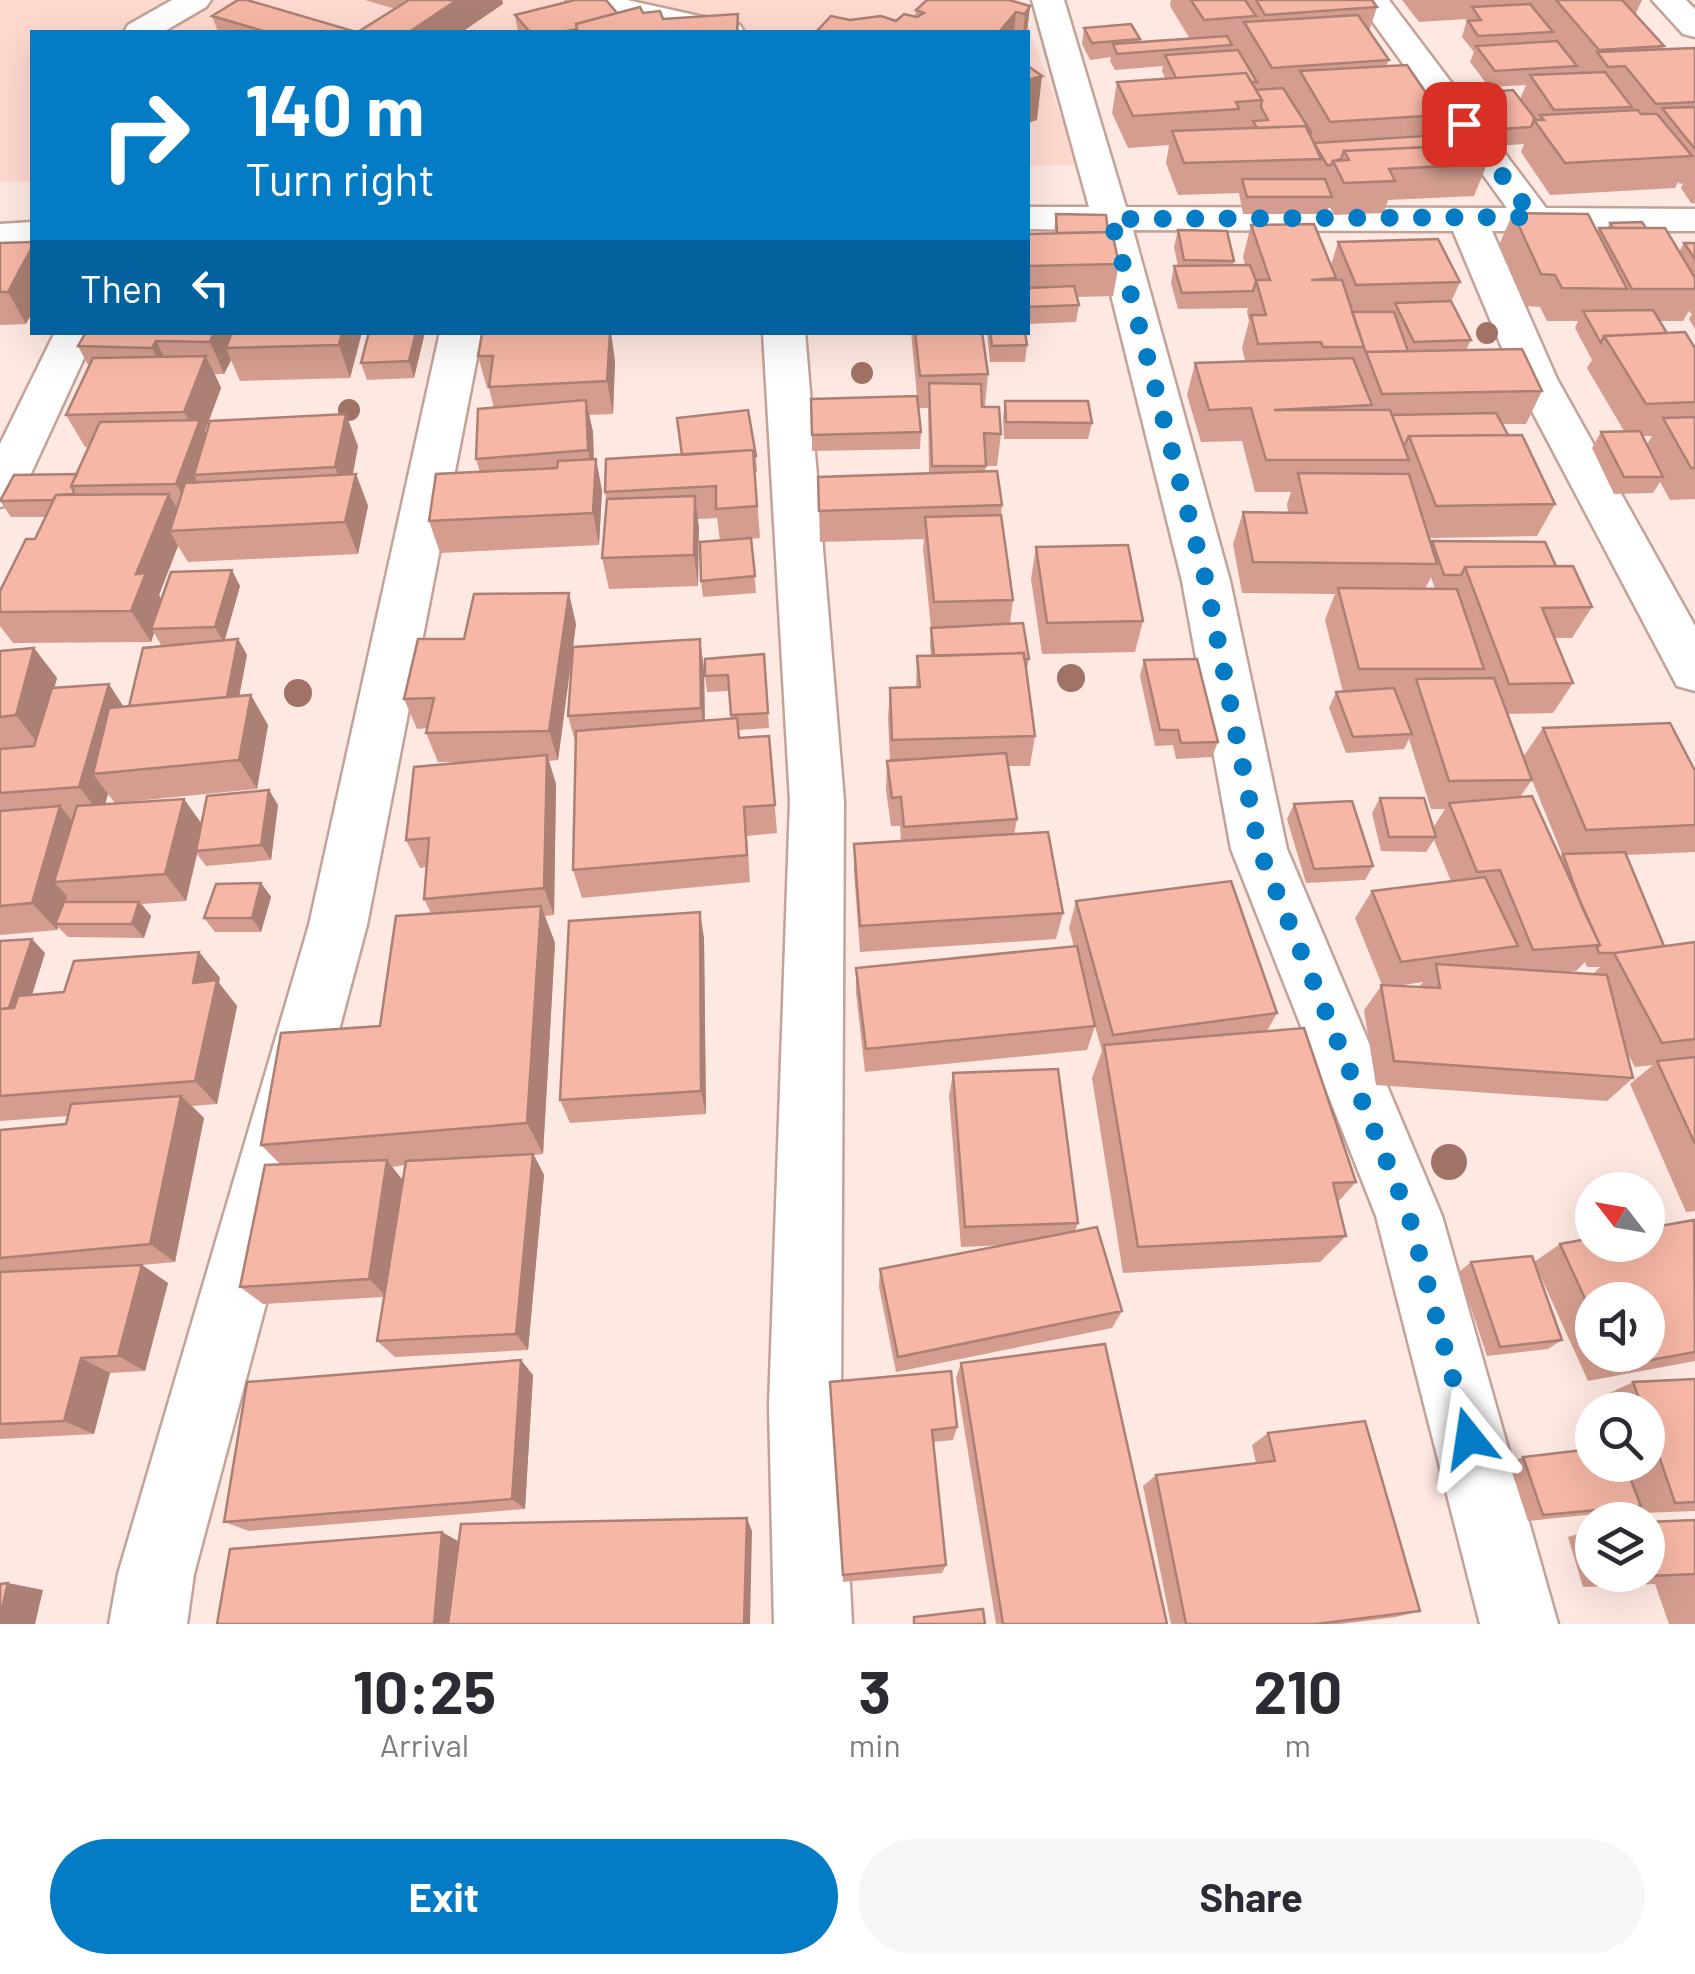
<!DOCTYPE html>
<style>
:root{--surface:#fff;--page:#f7f7f7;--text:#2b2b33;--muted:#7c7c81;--accent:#047bc5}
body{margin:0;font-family:Barlow,sans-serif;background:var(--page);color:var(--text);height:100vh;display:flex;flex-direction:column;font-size:38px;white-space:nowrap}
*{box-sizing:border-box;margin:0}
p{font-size:32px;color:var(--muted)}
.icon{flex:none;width:55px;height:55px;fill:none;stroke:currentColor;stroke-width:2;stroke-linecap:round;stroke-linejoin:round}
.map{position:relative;height:1624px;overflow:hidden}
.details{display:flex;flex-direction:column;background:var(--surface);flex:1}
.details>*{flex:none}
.guide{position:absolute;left:30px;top:30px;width:1000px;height:305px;border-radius:0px;box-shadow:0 10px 40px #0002;background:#047bc5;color:#fff;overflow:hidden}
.needle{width:65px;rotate:301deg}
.buttons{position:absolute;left:1575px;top:1172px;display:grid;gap:20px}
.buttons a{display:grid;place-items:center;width:90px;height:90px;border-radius:50%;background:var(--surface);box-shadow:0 10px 40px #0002;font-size:50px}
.pin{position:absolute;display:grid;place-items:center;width:85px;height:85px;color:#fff;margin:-42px;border-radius:20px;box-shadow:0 5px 15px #0006}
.me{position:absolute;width:110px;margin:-55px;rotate:345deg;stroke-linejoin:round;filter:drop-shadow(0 0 8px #0008)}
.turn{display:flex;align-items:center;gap:35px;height:210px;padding:0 50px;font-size:45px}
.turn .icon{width:130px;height:130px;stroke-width:2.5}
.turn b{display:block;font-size:70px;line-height:85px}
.then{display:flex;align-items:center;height:95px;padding:0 50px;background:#0003;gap:20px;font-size:38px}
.eta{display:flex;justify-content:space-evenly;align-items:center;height:170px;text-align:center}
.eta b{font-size:60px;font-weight:700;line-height:70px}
.cta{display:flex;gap:20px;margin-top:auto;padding:20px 50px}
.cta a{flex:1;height:115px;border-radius:60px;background:var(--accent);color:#fff;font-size:40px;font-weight:700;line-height:115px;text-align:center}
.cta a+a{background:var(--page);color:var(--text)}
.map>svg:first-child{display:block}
</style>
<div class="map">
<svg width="1695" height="1624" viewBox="0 0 1695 1624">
<rect width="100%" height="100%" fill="#fee8e2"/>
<path fill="#fdd9cf" d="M0,0H1019L1078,165L1028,166V32H32V182H0Z"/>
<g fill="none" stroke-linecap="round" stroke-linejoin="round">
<g stroke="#c4a298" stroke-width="5">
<path id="minor" d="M172,0H211L206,7L163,32H124L128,25Z
M567,0H627L740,25L744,32H686L572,7Z
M1032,0H1064L1126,207L1507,208L1357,0H1389L1546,208L1695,209V231H1492L1557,379L1695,626V691L1677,686L1515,379L1453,231L1133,230L1230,581L1287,849L1442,1216L1558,1624H1480L1376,1216L1231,849L1182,581L1095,230L1028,229V207H1089Z
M1652,0H1686L1695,9V37L1683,34Z
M32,222V245L0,248V224Z
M55,332H96L23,491L16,502L0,507V444Z
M440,332H482L367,925L194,1574L187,1624H109L118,1574L309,925Z
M763,332H805L844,801L841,1406L852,1624H774L769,1406L790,801Z"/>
</g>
<use href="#minor" fill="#fff" fill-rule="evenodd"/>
</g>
<g fill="#a17266">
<circle cx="1487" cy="333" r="11"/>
<circle cx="862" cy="373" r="11"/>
<circle cx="349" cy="410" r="11"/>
<circle cx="1071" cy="678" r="14"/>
<circle cx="298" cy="693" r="14"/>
<circle cx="1449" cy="1162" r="18"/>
</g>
<path fill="#d49d8f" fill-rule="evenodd" d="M365,0H502L503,4L395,9Z
M1171,0H1372L1377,7L1369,32L1389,60L1386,66L1441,115L1433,136L1447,146L1487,164L1474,196L1388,200L1384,213L1334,215L1329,206L1327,214H1243L1239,193L1178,195L1166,163L1169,145L1128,148L1112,113L1117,82L1165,78L1162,71L1163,66L1115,70L1110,61L1111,57L1090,60L1082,44L1084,28L1140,39L1139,43L1190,39L1170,6Z
M1402,0H1642L1635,15L1664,46L1662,50L1695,49V203H1691L1681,188L1683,183L1680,184L1678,182L1675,188L1550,195L1521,152L1524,144L1495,146L1469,109L1475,93L1520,99L1526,85L1489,87L1470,62L1474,52L1462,37L1467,19L1419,22Z
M1030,6L1027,32H816L850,20L896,21L915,17L916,10Z
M643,13L663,19L738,14L739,32H518L515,15Z
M212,16L354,32H218Z
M1513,213L1597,231L1599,228H1607L1610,223L1646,228L1679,252L1684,243H1695V329L1689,319L1692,314L1689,311L1683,321H1660L1667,333L1695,348V499L1670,500L1660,482L1653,493L1614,494L1592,448L1601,432L1624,431L1587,368L1592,360L1575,328L1578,321H1547L1540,307L1526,306L1499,245ZM1642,436H1652L1647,444Z
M1056,214L1108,232L1119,264L1113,296L1077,297L1079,305L1076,322L1028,324V234L1054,233Z
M1251,225L1331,265L1338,242L1460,282L1451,302L1471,340L1466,350L1542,391L1526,424H1502L1508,435L1555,504L1537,536L1429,538L1431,543L1556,566L1592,607L1572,638H1555L1573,683L1553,713L1508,714L1523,757L1543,728L1695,769V852L1626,855L1664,946L1695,942V1211L1686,1212L1630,1084L1653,1065L1635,1067L1626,1051L1633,1078L1607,1101L1376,1085L1364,1010L1382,985L1355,918L1372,891L1451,881L1434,840L1426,852L1381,851L1372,813L1380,798L1433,828L1445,809H1431L1409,739L1404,749L1346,753L1329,708L1336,692H1343L1325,620L1335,594L1242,593L1233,544L1243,512H1288L1287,504L1291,492H1255L1242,441L1201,442L1187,395L1195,363L1245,361L1242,348L1249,321L1247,312L1248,308L1178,309L1171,283L1174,266H1178L1174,247L1178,230L1234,261L1233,265H1245L1243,257ZM1431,577L1435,589H1425ZM1530,775L1562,854L1560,858L1520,797L1532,780ZM1585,962L1587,967H1600L1593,974L1562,972L1576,971ZM1423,982L1419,987L1397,986Z
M32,242V313L26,324L0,325V243Z
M86,332H362L350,378L240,381L231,360L224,374H215L221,388L205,431L206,433L358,446L353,474H356L368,506L358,554L188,562L178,546L159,595L161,599L240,586L224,641L238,639L247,655L239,696L268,725L257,789L115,803L108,794L105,804L201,824L269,790L278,805L271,860L206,866L197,854L186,901L142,904L151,916L144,938L68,937L58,927L57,930L0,935V651L34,648L57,678L54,687L124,707L129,706L186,644L161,645L154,633L151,642L13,643L0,626V591L35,539L45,517H11L0,501L77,474L89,447H85L66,415L89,367L78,346Z
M425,332L414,378L367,380L361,363Z
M518,332L615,361L613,414L589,415L593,432L594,459H596L602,491L599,545L440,553L429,521L480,472L476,459L494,408L489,388H487L478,356Z
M911,332H982L988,374L985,406L1001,434L997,466H986L985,471L1002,505L1001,515L1013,600L1010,624L1029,659L1026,673L1035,736L1030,766H1009L1017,819L1014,835L1063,913L1056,939L860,952L854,872V844L901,841L900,826H891L886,790L887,761H890L888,718L890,688L916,687L917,656H931L930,644L931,628L923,549L924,539L820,542L818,477L929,473L928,408H918L921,432L920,449L812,451V435L917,396Z
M987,332H1025L1027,345L1025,362H990Z
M1005,401L1092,423L1088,439H1004L1003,418Z
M756,456L757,472H755L760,538L751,539L756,593L703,597L701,581L720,541L717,518L698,519V586L609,589L602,558L607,502L605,492Z
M1036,547L1143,621L1135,652L1042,654L1031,579Z
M576,624L573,647L700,639L704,670L705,721L731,719L729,691L707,692L705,676L764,654L769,728L738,730L739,738L769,736L777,833L747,836L750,882L582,898L573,870L576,745L568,716L572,656L558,760L549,761L556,784L554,915L545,916L555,943L543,1154L534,1155L544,1175L528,1350L395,1357L377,1341L384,1297L263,1304L240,1287L280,1164L261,1145L380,1026L431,913L424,899L427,867L420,868L406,840L475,762H438L426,733L427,728L417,729L404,699L464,639ZM405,1165L403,1180L392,1167Z
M1144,660L1218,742L1212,757L1176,759L1173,745L1155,746L1140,676Z
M1294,804L1373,866L1365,880L1306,883L1287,819Z
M261,883L271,897L261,932H215L204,918Z
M1076,901L1277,1013L1267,1031L1356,1182L1338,1202L1346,1236L1320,1262L1123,1273L1092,1078L1102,1051L1095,1026L1087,1050L865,1072L856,993V968L1074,947L1069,928Z
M704,938L706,1114L570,1123L560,1100Z
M0,941L45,953L32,995L64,992L199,952L220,978L219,983L237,1006L217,1104L192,1106L204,1118L175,1262L142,1265L168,1283L145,1371L110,1373L94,1434L0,1439V1130L66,1124L68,1116L0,1121Z
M953,1073L1078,1223L1075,1231L1122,1311L1112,1328L896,1372L879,1287L880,1269L1004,1245L961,1247L949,1096Z
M1695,1221V1361L1588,1381L1535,1264L1562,1340L1548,1349L1487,1356L1459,1272L1471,1262H1534L1560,1244ZM1592,1300L1648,1355H1592Z
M961,1363L1167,1624H996L956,1378Z
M533,1375L525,1509L249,1531L224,1522Z
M1695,1379V1511L1641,1513L1639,1506L1624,1511L1528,1521L1509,1463L1523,1457L1630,1478L1626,1465H1648V1410H1607L1603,1396L1633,1382Z
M830,1382L957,1427L953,1440L933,1442L946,1565L942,1573L843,1582Z
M1268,1433L1420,1611L1396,1617L1341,1624H1171L1143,1486L1156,1475L1256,1463L1252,1445Z
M1695,1520V1624H1669L1655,1584L1583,1587L1568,1537L1592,1530V1575H1648Z"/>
<path fill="#ac8074" d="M457,0H502L503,4L462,32H409Z
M1030,6L1027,32H1023L1025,14Z
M1016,12L1014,32H999Z
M1042,76L1037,120L1028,123V80Z
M32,247V313L26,324L8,292Z
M214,332H244L226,348L231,360L224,374L210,342Z
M342,332H362L350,378L339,345Z
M416,332H425L414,378L409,361Z
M611,332L615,361L613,414L607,381Z
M156,341L172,373L168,380L152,348Z
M206,356L221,388L205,431L216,452L194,475L202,490L193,515L176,484L195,433L184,412Z
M586,400L593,432L594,482L588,450Z
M346,414L358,446L348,499L335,467Z
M596,459L602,491L599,545L593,513Z
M356,474L368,506L358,554L345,522Z
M169,494L186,525L170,531L178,546L159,595L164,604L151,629L154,633L151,642L131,611L136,574Z
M695,496L699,528L698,586L694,555Z
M232,570L240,586L224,643L215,627Z
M569,593L576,624L558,760L549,731Z
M238,639L247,655L236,713L227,698Z
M700,639L704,670L705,738L701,708Z
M34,648L57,678L39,745L16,715Z
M109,684L129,715L93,774L108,794L102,816L79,787Z
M251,695L268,725L257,789L239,760Z
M547,755L556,784L554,915L544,888Z
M269,790L278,805L271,860L261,845Z
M184,799L204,827L196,851L197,854L186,901L165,874Z
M60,806L84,835L54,882L67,896L59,924H55L58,927L57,930L32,903Z
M261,883L271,897L261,932L252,918Z
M139,902L151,916L144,938L132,924Z
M541,906L555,943L543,1154L527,1123Z
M700,912L704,938L706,1114L701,1091Z
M32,939L45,953L20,1033L5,1020Z
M199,952L220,978L219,983L237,1006L217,1104L195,1081L193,983Z
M181,1096L204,1118L175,1262L150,1244Z
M533,1154L544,1175L528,1350L516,1334Z
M387,1160L403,1181L387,1297L369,1279Z
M142,1265L168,1283L145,1371L118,1356Z
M81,1358L110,1373L94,1434L64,1421Z
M521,1360L533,1375L525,1509L512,1499Z
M747,1518L752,1531L750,1624H744Z
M442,1532L458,1541L452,1624H434Z
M8,1583L43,1590L35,1624H0V1617Z"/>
<path fill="#f6b7a6" stroke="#ac8074" stroke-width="2.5" d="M238,0H247L353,31L351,32H267L212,16Z
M409,0H457L409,32H358Z
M575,0H606L617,13L576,24L577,29L561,32H530L515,15Z
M927,0H1009L1030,6L1025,14L1016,12L999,32H816L831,16L850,20L881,16L896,21L904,14L917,17L924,13L916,10Z
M1191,0H1245L1256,16L1204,20Z
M1256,0H1372L1377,7L1265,15Z
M1556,0H1622L1664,46L1599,50Z
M1530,4L1553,32L1478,36L1468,21L1481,20L1472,7Z
M640,7L643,13L660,11L663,19L738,14L737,32H561L577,29L576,24Z
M1358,15L1389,60L1272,68L1244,22Z
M1131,24L1140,39L1092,43L1084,28Z
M1227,36L1232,45L1117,54L1113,44Z
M1557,41L1577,66L1495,71L1476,46Z
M1695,48V102L1656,104L1625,66L1608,67L1597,52Z
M1238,50L1257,82H1251L1246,73L1176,78L1165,55Z
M1407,65L1441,115L1330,122L1300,71Z
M1028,66L1042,76L1028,80Z
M1605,72L1632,107L1554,110L1530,75Z
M1246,73L1262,100L1236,102L1239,109L1133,116L1117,82Z
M1283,88L1311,132H1308L1306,126L1257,128L1253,121L1268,120L1261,107L1262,100L1256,90Z
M1513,90L1536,120H1534L1531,127L1502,129L1475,93Z
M1695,107V149L1662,108Z
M1638,110L1641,114H1657L1692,156L1565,163L1534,120H1544L1540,115Z
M1306,126L1321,159L1184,163L1172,131Z
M1440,135L1447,146L1344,151L1341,159L1333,161L1331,165H1327L1314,143Z
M1475,145L1487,164L1389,169L1395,181L1344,183L1333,161L1349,160L1344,151Z
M1242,179H1325L1332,197H1247Z
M1513,213L1588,214L1627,289L1562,288L1555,275L1541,274Z
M1056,214L1106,215L1108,232L1057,233Z
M1642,222L1646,228H1613L1610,223Z
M1314,224L1336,278L1311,280H1342L1364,347H1323L1321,342L1258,344L1251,315H1266L1256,280H1270L1251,225Z
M1599,228H1665L1695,278V289H1632Z
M1178,230L1227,231L1234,261L1184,260Z
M1112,232L1119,264L1028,266V234Z
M1438,239L1460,282L1356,285L1338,242Z
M32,242V247L8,292H0V243Z
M1684,243H1695V259Z
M1250,265L1256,281L1253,291L1182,293L1174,266Z
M1074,286L1079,305L1028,307V288Z
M1451,301L1471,340L1414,342L1395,303Z
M1653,310L1667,333L1604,336L1601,343L1583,311Z
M1352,312H1394L1408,351L1366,352V353Z
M86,332H214L210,342L156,341L152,348L78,346Z
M232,332H342L339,345L226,348Z
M369,332H416L409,361L361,363Z
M518,332H610L607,381L489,387L493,356H478L482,334Z
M915,332H982L988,374L920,376Z
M990,332H1025L1027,345L992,346Z
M1685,332L1695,348V402L1646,404L1604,336Z
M1522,349L1542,391L1382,394L1366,352Z
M206,356L184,412L66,415L93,358Z
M1353,358L1372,405L1274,410H1390L1409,460H1266L1251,408L1209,410L1195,363Z
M929,383L981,384L982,407H999L1001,434L984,433L986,466H932Z
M917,396L921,432L812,435L811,399Z
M586,400L588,450L476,459L478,409Z
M1005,401H1088L1092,423L1006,422Z
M748,410L756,456H754L753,450L682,455L677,418Z
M1496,413L1508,435L1409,436L1404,446L1392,415Z
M346,414L335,467L194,475L210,421Z
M1695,417V468H1691L1663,418Z
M200,420L176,484L71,486L100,422Z
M1640,431L1663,477H1624L1601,432Z
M1522,435L1555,504L1436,506L1409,436Z
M753,450L757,506L716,509V486L605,492L606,459Z
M596,459L593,513L429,521L436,474L557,468L558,461Z
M997,471L1002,505L819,511L818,477Z
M1298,473L1409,474L1437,564L1253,562L1243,512L1307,513Z
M77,474L71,486L74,491L73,494L56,495L53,500L0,501L14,475Z
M356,474L345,522L170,531L185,483Z
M169,494L136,574L146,573L131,611L0,612V591L26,539H35L56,495Z
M695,496L694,555L602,558L607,499Z
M1001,515L1013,600L934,602L925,517Z
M751,538L755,576L701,581L700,542Z
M1432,541L1545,542L1556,566L1465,567L1461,575H1444Z
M1128,545L1143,621L1047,623L1036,547Z
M1573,566L1592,607L1542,608L1573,683L1509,684L1465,567Z
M232,570L215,627L151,629L171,572Z
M1338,588L1457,589L1484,669H1359Z
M569,593L549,731L426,733L434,698L404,699L418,639H464L474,594Z
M1023,623L1029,659H1024V653L934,656L931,628Z
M238,639L227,697L129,706L143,648Z
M700,639L701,708L568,716L573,647Z
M34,648L16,715L0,717V651Z
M1024,653L1035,736L892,740L890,688L920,687L917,656Z
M764,654L768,713L731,715L728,675L705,676V659Z
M1197,659L1218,742L1181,743L1178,730H1160L1144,660Z
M1494,678L1532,780L1449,781L1416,679Z
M109,684L79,787L0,793V749L34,746L52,688Z
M1394,688L1412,734L1353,737L1336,692Z
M251,695L239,760L93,774L109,708Z
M737,718L739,738L769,736L775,805L744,807L747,855L573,870L576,731Z
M1670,723L1694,769H1695V825L1586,830L1543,728Z
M1006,753L1017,819L904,827L901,797L892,798L887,761Z
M547,755L544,888L424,899L429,838L406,840L414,767Z
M269,790L261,845L196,851L207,796Z
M1532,796L1600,945L1533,950L1500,870L1477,872L1449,803Z
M1380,798H1424L1436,837H1389Z
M184,799L165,874L54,882L77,806Z
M1352,801L1373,866L1314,869L1294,804Z
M60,806L32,903L0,906V811Z
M1048,832L1063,913L860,926L854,844Z
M1625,852L1664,946L1614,953H1599L1597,948L1600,945L1582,907L1563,854Z
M1485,877L1518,946L1401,962L1372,891Z
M1231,881L1277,1013L1113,1035L1076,901Z
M261,883L252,918H204L216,884Z
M64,902H139L132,924H55Z
M541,906L527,1123L261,1145L281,1033L380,1026L396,916Z
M700,912L701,1091L560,1100L569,921Z
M32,939L9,1008L0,1009V941Z
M1695,942V1039L1662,1043L1614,953Z
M1077,946L1095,1026L866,1049L856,968Z
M199,952L193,983L217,980L195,1081L0,1096V1009L14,1008L18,996L64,992L74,961Z
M1436,964L1607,975L1633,1078L1394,1061L1381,985L1440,988Z
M1304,1028L1356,1182L1333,1183L1346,1236L1138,1247L1104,1045Z
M1695,1057V1144L1657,1061Z
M1058,1069L1078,1223L965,1227L953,1073Z
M181,1096L150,1244L0,1258V1130L66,1124L71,1104Z
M533,1154L516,1334L377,1341L406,1161Z
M387,1160L369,1279L240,1287L265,1165Z
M1694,1220L1695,1352L1617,1366L1612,1355H1648V1300H1592V1314L1560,1244L1592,1238V1245H1648V1228Z
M1097,1227L1122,1311L898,1357L880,1269Z
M1532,1256L1562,1340L1500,1347L1471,1262Z
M142,1265L118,1356L81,1358L64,1421L0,1424V1272Z
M1105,1344L1167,1624H1003L961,1363Z
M521,1360L512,1499L224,1522L247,1382Z
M951,1371L957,1427L932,1430L946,1565L843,1575L830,1382Z
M1695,1379V1502L1675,1503L1648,1424V1410H1643L1633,1382Z
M1365,1421L1420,1611L1316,1624H1186L1156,1475L1275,1461L1268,1433Z
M1592,1449V1465H1625L1641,1506L1543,1515L1523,1457Z
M747,1518L744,1624H448L461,1524Z
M1695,1520V1574L1628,1577V1575H1648V1522Z
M442,1532L434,1624H217L230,1549Z
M8,1583L0,1617V1584Z
M983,1609L985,1624H914V1617Z"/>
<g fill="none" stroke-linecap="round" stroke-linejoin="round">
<path stroke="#047bc5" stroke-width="18" stroke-dasharray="0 32.4" d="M1464,124L1533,217L1111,219L1206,581L1259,849L1409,1216L1469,1438"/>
</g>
</svg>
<div class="buttons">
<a><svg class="needle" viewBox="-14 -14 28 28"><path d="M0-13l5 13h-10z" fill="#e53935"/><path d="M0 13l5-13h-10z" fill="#7c7c81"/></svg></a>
<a><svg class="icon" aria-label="sound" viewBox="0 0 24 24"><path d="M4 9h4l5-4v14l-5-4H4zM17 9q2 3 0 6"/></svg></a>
<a><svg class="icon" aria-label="search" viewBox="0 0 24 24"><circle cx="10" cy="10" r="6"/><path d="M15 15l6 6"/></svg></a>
<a><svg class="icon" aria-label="layers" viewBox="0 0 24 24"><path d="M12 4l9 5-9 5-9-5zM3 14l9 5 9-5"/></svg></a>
</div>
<div class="pin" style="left:1464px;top:124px;background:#d93025"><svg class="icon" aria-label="arrive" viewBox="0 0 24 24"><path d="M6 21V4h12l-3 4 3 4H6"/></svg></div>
<svg class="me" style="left:1469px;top:1438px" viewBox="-20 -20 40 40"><path d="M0-17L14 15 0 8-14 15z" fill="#047bc5" stroke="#fff" stroke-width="4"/></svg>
<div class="guide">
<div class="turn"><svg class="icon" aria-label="right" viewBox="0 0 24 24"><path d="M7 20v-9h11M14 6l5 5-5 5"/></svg><div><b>140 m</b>Turn right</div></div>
<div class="then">Then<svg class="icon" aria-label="left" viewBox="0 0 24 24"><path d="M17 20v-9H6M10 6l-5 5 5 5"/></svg></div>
</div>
</div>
<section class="details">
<div class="eta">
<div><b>10:25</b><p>Arrival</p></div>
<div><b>3</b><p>min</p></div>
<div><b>210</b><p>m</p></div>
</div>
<div class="cta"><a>Exit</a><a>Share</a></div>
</section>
